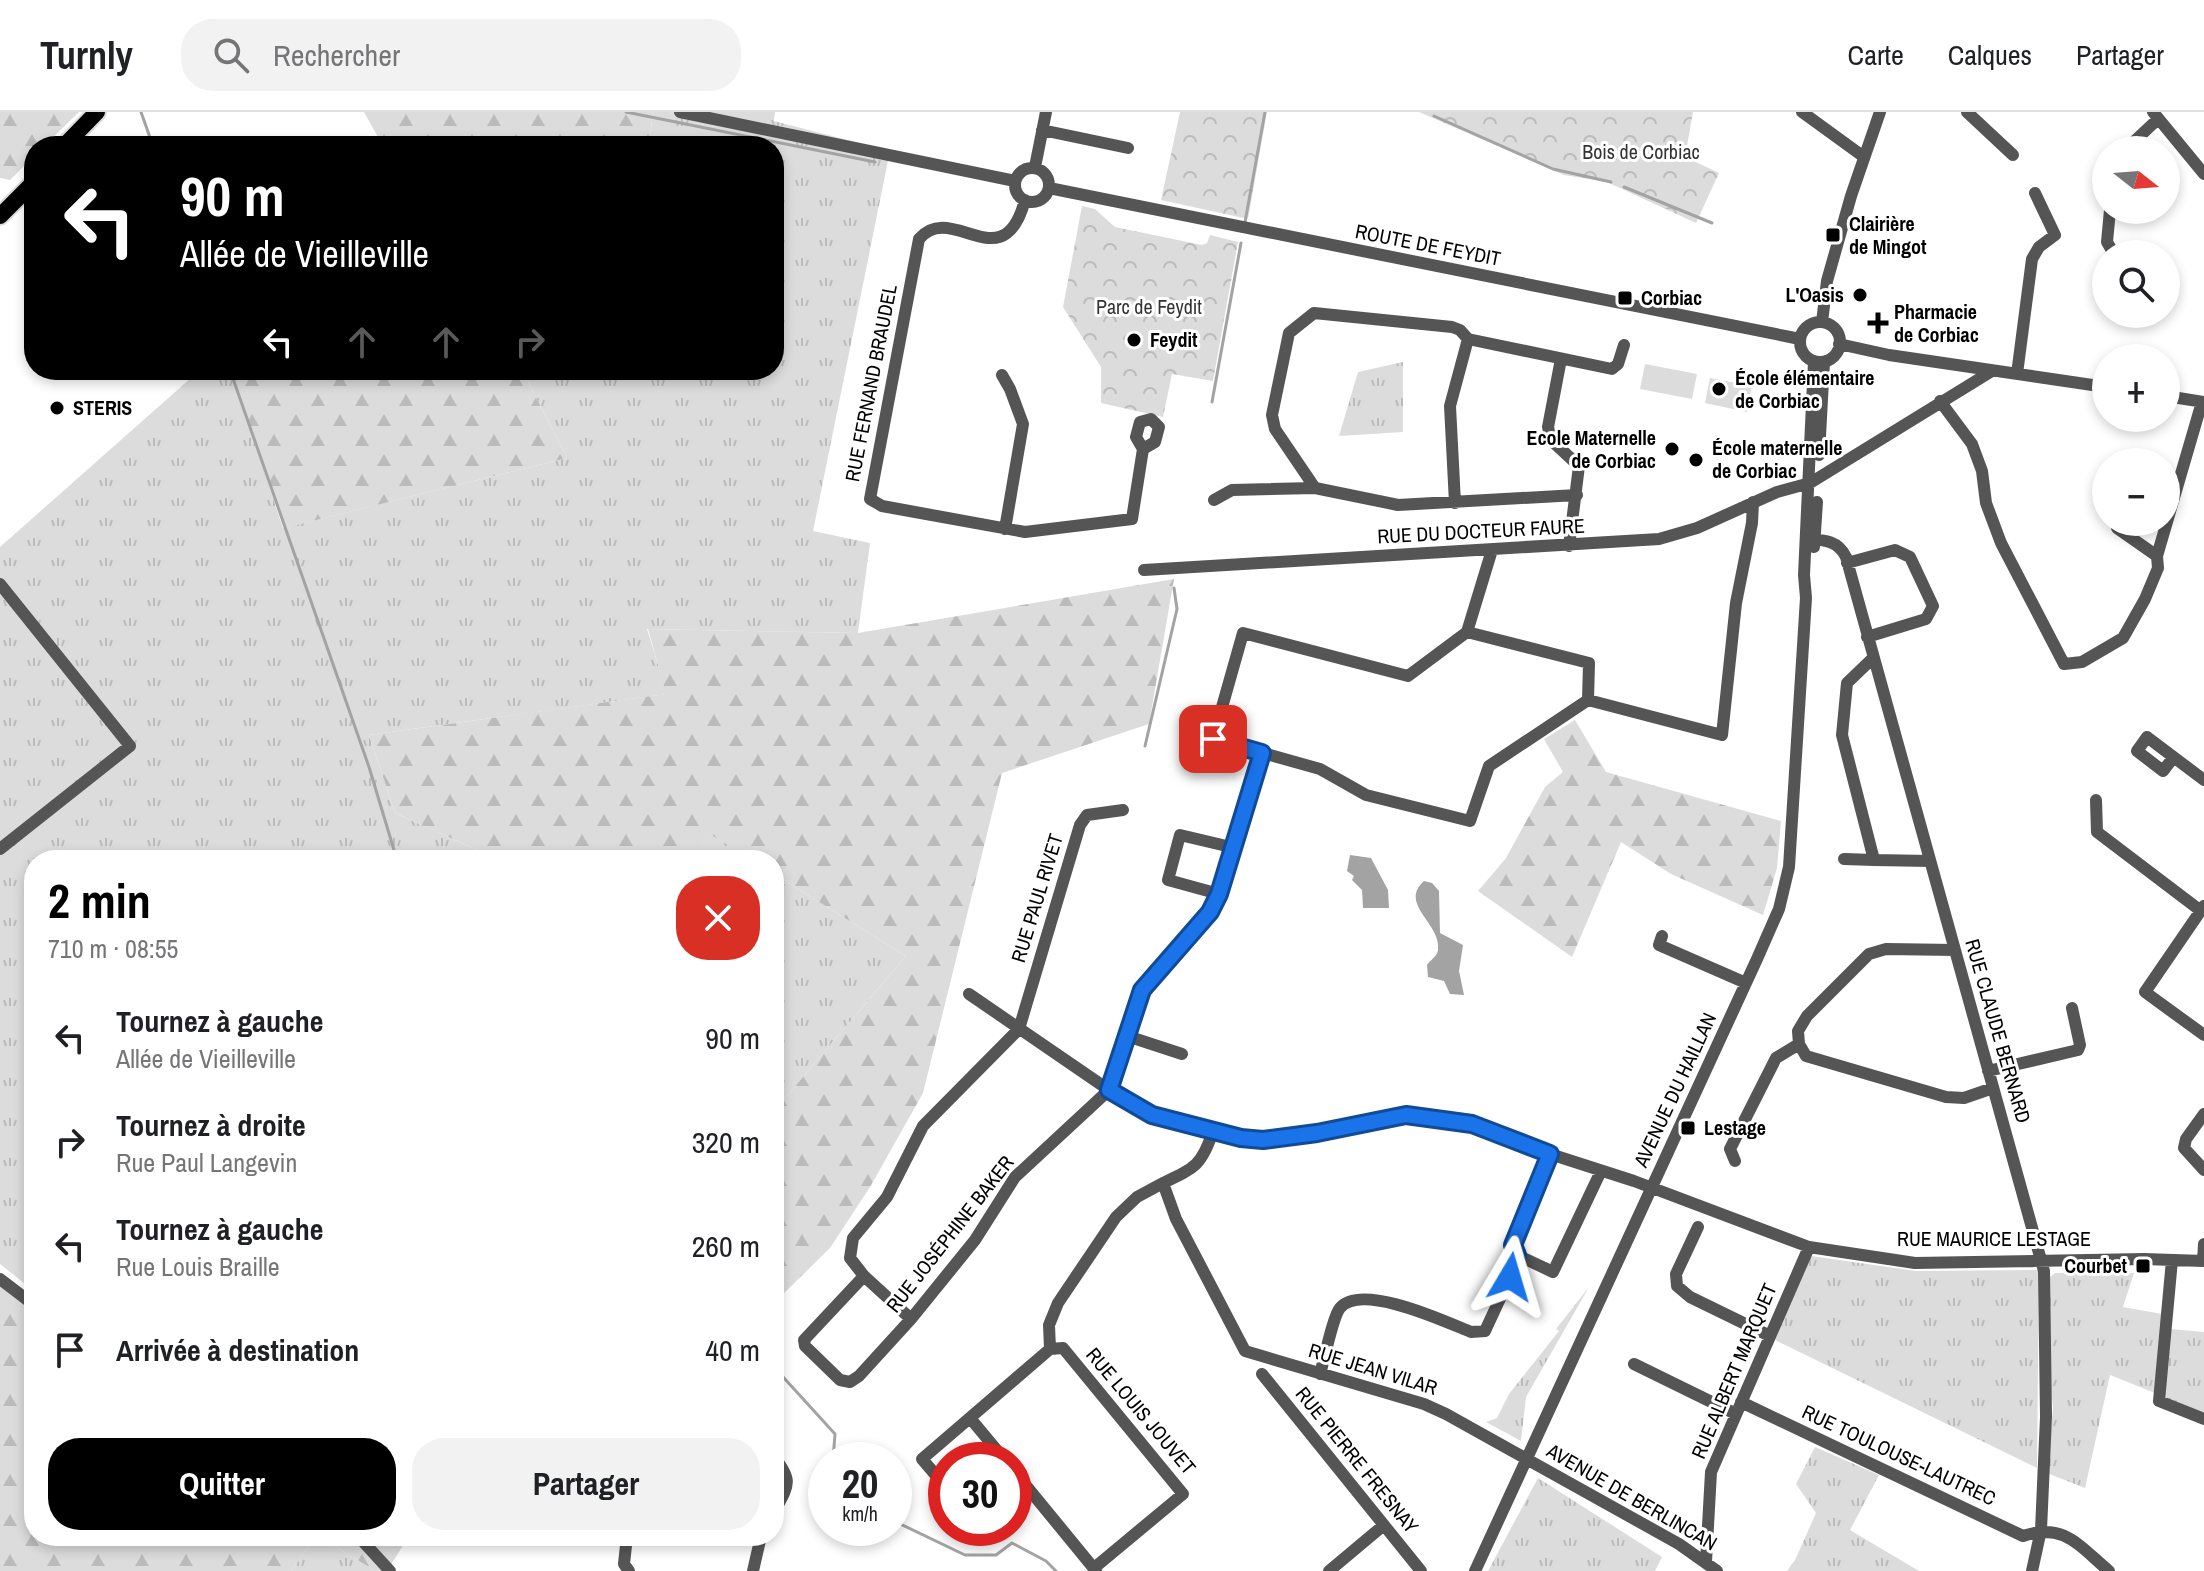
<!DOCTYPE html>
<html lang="fr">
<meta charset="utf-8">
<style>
:root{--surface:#fff;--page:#f2f2f2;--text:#202124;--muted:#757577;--line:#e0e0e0;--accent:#000}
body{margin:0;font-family:"Archivo Narrow",sans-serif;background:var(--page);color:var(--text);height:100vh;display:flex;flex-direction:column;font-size:30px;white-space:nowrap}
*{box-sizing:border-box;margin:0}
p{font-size:26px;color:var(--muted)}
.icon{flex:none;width:44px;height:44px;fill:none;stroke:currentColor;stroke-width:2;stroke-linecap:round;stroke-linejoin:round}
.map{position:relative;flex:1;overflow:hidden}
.panel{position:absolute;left:24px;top:738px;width:760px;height:696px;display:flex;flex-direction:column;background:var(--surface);border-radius:32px;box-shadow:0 4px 12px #0003}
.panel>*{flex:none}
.top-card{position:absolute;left:24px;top:24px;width:760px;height:244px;border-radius:32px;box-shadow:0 4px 12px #0003;background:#000;color:#fff;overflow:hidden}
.needle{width:52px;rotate:107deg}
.fabs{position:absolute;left:2092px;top:24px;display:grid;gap:16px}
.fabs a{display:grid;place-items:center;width:88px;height:88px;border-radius:50%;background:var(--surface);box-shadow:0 4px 12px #0003;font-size:40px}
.speed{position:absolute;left:808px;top:1330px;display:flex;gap:16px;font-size:40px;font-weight:700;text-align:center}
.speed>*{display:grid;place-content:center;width:104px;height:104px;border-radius:50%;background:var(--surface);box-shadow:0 4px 12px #0003;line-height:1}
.speed small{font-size:20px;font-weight:400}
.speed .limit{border:12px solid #d22;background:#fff;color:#111}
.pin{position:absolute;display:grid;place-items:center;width:68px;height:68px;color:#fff;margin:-34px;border-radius:16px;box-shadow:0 4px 12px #0006}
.me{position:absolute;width:88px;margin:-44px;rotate:7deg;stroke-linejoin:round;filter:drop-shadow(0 0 6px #0008)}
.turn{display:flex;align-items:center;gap:28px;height:168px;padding:0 24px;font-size:36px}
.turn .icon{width:104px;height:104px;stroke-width:2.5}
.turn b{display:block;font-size:56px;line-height:68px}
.lanes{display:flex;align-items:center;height:76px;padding:0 24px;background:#0003;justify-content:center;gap:40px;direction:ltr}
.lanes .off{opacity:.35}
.round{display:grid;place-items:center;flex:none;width:84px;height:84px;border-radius:32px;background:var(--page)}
.summary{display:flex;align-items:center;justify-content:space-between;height:136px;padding:0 24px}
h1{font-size:48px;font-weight:700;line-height:60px;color:var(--accent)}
.action{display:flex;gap:16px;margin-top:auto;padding:16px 24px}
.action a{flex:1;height:92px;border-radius:32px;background:var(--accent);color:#fff;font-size:32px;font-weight:700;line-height:92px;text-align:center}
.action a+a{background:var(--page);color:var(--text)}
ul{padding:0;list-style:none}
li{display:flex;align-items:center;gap:24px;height:104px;padding:0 24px}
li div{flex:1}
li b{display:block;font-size:30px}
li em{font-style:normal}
header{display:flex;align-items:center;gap:48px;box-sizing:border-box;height:112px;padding:0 40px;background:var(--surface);border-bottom:2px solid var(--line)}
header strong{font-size:38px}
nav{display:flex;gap:44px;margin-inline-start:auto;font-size:28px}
.search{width:560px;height:72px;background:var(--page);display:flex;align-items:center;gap:20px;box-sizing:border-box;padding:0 28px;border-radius:32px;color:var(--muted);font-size:30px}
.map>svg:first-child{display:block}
</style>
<header>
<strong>Turnly</strong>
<div class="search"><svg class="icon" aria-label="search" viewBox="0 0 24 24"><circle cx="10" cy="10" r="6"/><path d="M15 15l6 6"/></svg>Rechercher</div>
<nav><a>Carte</a><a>Calques</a><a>Partager</a></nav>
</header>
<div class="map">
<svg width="2204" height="1459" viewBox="0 0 2204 1459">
<defs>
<pattern id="grass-tufts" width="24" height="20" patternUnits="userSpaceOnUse" patternTransform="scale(2)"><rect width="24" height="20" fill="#dcdcdc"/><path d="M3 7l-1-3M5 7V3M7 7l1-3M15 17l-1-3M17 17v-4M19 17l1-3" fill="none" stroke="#bbb"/></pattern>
<pattern id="forest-firs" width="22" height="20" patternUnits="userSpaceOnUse" patternTransform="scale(2)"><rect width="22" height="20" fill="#dcdcdc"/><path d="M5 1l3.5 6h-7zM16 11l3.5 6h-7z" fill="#bbb"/></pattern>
<pattern id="park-crowns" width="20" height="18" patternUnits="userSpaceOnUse" patternTransform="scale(2)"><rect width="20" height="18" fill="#dcdcdc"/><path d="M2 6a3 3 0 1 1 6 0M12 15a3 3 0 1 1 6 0" fill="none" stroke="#bbb"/></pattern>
</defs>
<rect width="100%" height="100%" fill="#fff"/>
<path fill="url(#grass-tufts)" d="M653,0H775L774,9L890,39L813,419L870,431L858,521L647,517L667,582L369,623L395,701L500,748H34V1179L0,1152V435L200,258H230L283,416L567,346L522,258H774V34H649Z
M1403,250V320L1339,324L1358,260Z
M708,720L752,748H695Z
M774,762L906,844L774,999Z
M1811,1144L1916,1159L2039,1158L2037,1356L1775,1228Z
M2055,1161H2134L2123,1195L2162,1202L2155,1281L2110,1263L2085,1376L2047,1361L2053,1296L2048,1243L2050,1165Z
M1589,1175L1526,1285L1521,1329L1486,1310L1497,1306L1509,1282L1559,1219L1556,1217Z
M2170,1217L2204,1220V1302L2164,1285Z
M1815,1335L1879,1363L1850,1418L1919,1459H1787L1795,1448L1816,1401L1796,1372Z
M1538,1366L1662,1445L1655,1459H1488Z
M316,1424H319L375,1459H291Z"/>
<path fill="url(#forest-firs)" d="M0,0H79L44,34H34V44L10,68L0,66Z
M364,0H653L649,34H383Z
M230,258H522L567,346L284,416Z
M1174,467L1149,612L1002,661L923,981L870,1075L830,1136L774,1191V999L906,844L774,762V748H752L708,721L695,748H500L395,701L369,623L666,582L648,517L858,521Z
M1575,608L1606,660L1781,709L1777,756L1763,803L1671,762L1621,730L1572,845L1478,779L1506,746L1545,675L1563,660L1544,627Z
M0,1173L34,1200V1424H316L291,1459H0Z
M319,1424H409L387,1459H375Z"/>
<path fill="url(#park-crowns)" d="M1180,0H1267L1248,107L1161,88Z
M1419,0H1693L1685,45L1719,61L1696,111L1607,70L1564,63Z
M1082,94L1095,97L1115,115L1202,133L1207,131L1210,123L1238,130L1213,269L1172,262L1163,305L1101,291V255L1063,195Z"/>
<path fill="#dcdcdc" d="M1645,252L1697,262L1692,287L1640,277Z
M1710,266L1752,274L1747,300L1705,291Z"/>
<path fill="#a3a3a3" d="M1350,743L1371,746L1388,778L1389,796H1363L1362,778L1352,768L1354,764L1347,759Z
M1424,769L1432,771L1439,779L1440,821L1463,833L1459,859L1464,883L1450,882L1444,869L1428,865L1427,853C1430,848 1437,845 1438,838C1442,812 1398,792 1424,769Z"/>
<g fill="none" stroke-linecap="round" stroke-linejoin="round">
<path stroke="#a3a3a3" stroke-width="3" d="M141,0L153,34
M626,0L875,50
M1434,4L1553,57L1611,70
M1624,75L1712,111
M1245,110L1265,0
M230,258L369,655L397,748
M1212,290L1241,131
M1145,634L1177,497L1174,476
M774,795L783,773
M774,1255L835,1322L833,1348
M894,1409L965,1443H996L1012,1431L1046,1449L1056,1459"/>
<g stroke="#dbdbdb" stroke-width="20">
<path id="major" d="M64,34L97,0
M0,104L34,70"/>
</g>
<path stroke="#555" stroke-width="12" d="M680,0L1015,69
M1802,0L1864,45
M1967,0L2013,43
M2153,0L2204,62
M1042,18L1128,36
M2125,38L2158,7
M1035,55L1046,0
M1015 73a17 17 0 1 1 34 0a17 17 0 1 1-34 0Z
M1049,76L1800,227
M1025,88C1003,170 952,88 919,127L870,387L882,394L1025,420L1132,407L1143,337L1136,325L1140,310L1151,307L1159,315L1155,330L1143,337
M2110,98L2107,130L2114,142
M1822,210L1827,169L1851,84L1880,0
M1800 230a20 20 0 1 1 40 0a20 20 0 1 1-40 0Z
M1839,232L1889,243L2106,275
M1561,247L1548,315L1551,328L1579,354L1569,434
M2017,262L2032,147L2039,135L2055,123L2035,81
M1002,263L1010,277L1023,312L1005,417
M2166,284L2204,290
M1940,289L1972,332L1982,359L1986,391L2001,431L2064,552L2082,550L2123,526L2145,487L2158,456L2157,444L2202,290
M1819,343L1824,250
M1315,376L1275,317L1272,303L1289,221L1314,201L1452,215L1460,218L1468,227L1612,257L1618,252L1624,233
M1214,388L1232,378L1315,376L1398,393L1577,383
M1455,391L1450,294L1468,227
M2117,416L2157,444
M1806,427C1824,428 1838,428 1846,445L2044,1159L2046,1305L2041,1418L2032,1459
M1814,435L1817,390
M1492,438L1467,520L1408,564L1243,521L1213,627L1320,657L1366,683L1470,709L1489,654L1588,588
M1847,451L1895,438L1910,445L1933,494L1926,507L1867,525
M1144,458L1659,427L1697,416L1777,380L1810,371L1992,259
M0,472L130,634L0,737
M1467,520L1589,551L1588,588L1722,623L1736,491L1752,411L1753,390
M1873,546L1847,571L1842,623L1874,748L1930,749
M2173,646L2163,659L2137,639L2147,625L2204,668
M2096,688L2097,720L2201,799
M1123,698L1087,703L1080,713L1019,917L923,1014L887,1085L853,1126L850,1146L864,1164L804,1228L805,1234L840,1268L850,1270L859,1264L911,1207L975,1128L1015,1065L1109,978L1142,878L1210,800L1219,782L1262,641
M1844,747L1874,748
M1219,782L1168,768L1180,723L1235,736
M2204,794L2145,880L2204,923
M1662,824L1659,833L1746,871
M969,882L1109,978L1152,1003L1241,1026L1263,1028L1317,1021L1406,1003L1442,1007L1472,1012L1550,1042L1634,1069L1809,1135L1915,1151L2144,1147L2204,1149
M1127,924L1182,942
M1799,932L1798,919L1807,904L1869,842L1886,837L1955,838
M1988,959L2078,938L2080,933L2072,896
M2204,1002L2186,1027L2184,1036L2204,1058
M1213,1019C1202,1053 1195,1056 1163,1071L1176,1107L1245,1239L1424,1292L1446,1302L1679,1432L1717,1459
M1550,1042L1513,1133L1517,1143L1553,1160L1601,1059
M1735,1049L1730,1037L1776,946L1799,932L1806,944L1946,985L1964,986L1993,976
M1698,1115L1676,1162L1677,1174L1690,1185L1770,1224
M2172,1148L2159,1289L2204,1307
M2203,1149L2204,1132
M864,1164L911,1207
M0,1167L34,1193
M1050,1237L1063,1236L1183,1382L1094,1456
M1050,1237L1049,1213L1058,1191L1116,1105L1137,1085L1163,1071
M1634,1252L1736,1302
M1262,1262L1421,1459
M1320,1262C1324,1249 1333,1204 1340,1196C1361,1170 1446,1210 1471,1220L1485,1219L1510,1165L1517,1143
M1741,1290L2023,1424C2064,1410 2079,1434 2109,1459
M970,1306L1005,1348
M774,1345C794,1369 788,1374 774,1400
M1014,1359L1096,1459
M946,1375L922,1347L1050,1237
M358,1424L390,1459
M627,1424L624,1452L629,1459
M1706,1450L1711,1360L1809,1135
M753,1459L761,1424
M1329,1459L1384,1413
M1475,1459L1757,847L1779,797L1789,755L1806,486L1804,463L1814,249"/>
<use href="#major" stroke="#000" stroke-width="16"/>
</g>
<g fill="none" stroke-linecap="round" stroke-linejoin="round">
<g stroke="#114b97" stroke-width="20">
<path id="route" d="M1213,627L1262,641L1219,782L1210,800L1142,878L1109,978L1152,1003L1241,1026L1263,1028L1317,1021L1406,1003L1472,1012L1550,1042L1513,1133L1517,1143L1510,1165"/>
</g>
<use href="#route" stroke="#1a73e8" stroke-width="14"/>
</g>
<g fill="#000" stroke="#fff" stroke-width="3">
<rect x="1825" y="115" width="16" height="16" rx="4"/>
<circle cx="1860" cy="183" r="8"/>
<rect x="1617" y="178" width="16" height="16" rx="4"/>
<path d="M1874 199h8v8h8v8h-8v8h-8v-8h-8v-8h8z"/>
<circle cx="1134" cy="228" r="8"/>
<circle cx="1719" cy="277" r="8"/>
<circle cx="57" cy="296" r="8"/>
<circle cx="1672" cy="337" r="8"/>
<circle cx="1696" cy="348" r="8"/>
<rect x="1680" y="1008" width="16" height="16" rx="4"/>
<rect x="2135" y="1146" width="16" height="16" rx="4"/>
</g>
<g text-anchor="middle" stroke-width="6" stroke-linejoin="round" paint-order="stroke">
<g font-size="20" fill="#333" stroke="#fff">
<text x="1641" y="47">Bois de Corbiac</text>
<text x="1149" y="202">Parc de Feydit</text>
</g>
<g font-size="20" font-weight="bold" fill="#000" stroke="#fff" text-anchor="start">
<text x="1849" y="119">Clairière<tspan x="1849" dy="23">de Mingot</tspan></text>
<text x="1844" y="190" text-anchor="end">L'Oasis</text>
<text x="1641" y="193">Corbiac</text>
<text x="1894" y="207">Pharmacie<tspan x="1894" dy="23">de Corbiac</tspan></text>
<text x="1150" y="235">Feydit</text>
<text x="1735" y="273">École élémentaire<tspan x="1735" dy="23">de Corbiac</tspan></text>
<text x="73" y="303">STERIS</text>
<text x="1656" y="333" text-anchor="end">Ecole Maternelle<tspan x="1656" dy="23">de Corbiac</tspan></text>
<text x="1712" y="343">École maternelle<tspan x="1712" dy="23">de Corbiac</tspan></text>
<text x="1704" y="1023">Lestage</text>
<text x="2127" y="1161" text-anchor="end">Courbet</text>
</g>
<g font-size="20" fill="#000" stroke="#fff">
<text transform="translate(1428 133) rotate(11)" y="7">ROUTE DE FEYDIT</text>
<text transform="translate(871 271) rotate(-79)" y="7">RUE FERNAND BRAUDEL</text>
<text transform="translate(1481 419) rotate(-3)" y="7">RUE DU DOCTEUR FAURE</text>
<text transform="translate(1037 786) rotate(-73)" y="7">RUE PAUL RIVET</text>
<text transform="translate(1998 919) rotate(74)" y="7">RUE CLAUDE BERNARD</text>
<text transform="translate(1675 978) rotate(-65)" y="7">AVENUE DU HAILLAN</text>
<text transform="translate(950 1122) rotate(-52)" y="7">RUE JOSÉPHINE BAKER</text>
<text x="1994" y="1134">RUE MAURICE LESTAGE</text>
<text transform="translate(1373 1257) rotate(17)" y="7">RUE JEAN VILAR</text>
<text transform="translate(1734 1259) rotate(-67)" y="7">RUE ALBERT MARQUET</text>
<text transform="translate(1141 1299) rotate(50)" y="7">RUE LOUIS JOUVET</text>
<text transform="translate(1899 1343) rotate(25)" y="7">RUE TOULOUSE-LAUTREC</text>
<text transform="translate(1357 1348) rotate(51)" y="7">RUE PIERRE FRESNAY</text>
<text transform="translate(1632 1385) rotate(30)" y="7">AVENUE DE BERLINCAN</text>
</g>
</g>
</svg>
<div class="fabs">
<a><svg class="needle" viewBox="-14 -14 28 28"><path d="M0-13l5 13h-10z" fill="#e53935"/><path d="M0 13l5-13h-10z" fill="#757577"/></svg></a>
<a><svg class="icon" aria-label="search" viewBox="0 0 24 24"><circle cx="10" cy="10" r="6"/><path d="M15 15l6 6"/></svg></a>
<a>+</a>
<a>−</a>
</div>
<div class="speed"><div>20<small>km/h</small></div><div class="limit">30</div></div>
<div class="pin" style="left:1213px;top:627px;background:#d93025"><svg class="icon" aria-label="arrive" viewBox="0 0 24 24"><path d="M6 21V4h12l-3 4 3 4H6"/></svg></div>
<svg class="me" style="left:1510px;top:1165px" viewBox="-20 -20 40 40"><path d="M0-17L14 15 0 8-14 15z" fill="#1a73e8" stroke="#fff" stroke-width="4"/></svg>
<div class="top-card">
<div class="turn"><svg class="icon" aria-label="left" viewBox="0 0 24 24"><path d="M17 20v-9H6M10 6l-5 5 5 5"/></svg><div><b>90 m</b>Allée de Vieilleville</div></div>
<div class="lanes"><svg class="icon" aria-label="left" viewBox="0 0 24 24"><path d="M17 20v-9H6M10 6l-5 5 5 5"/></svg><svg class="icon off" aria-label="ahead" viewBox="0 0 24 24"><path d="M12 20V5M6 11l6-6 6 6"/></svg><svg class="icon off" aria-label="ahead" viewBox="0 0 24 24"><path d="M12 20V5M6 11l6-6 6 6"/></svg><svg class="icon off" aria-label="right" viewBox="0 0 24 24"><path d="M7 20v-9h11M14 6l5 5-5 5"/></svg></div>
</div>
<section class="panel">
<div class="summary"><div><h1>2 min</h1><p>710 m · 08:55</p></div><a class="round" style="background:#d93025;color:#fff"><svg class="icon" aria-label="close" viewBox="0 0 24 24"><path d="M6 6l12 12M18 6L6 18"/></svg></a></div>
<ul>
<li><svg class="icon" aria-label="left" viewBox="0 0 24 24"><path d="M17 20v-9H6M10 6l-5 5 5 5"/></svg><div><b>Tournez à gauche</b><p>Allée de Vieilleville</p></div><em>90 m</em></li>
<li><svg class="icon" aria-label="right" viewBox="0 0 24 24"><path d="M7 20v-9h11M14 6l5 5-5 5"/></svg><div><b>Tournez à droite</b><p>Rue Paul Langevin</p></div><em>320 m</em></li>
<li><svg class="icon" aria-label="left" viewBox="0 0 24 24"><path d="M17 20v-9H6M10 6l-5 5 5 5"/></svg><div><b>Tournez à gauche</b><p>Rue Louis Braille</p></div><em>260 m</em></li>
<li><svg class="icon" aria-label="arrive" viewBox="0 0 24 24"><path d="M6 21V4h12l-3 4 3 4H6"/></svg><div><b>Arrivée à destination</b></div><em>40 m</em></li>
</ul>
<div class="action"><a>Quitter</a><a>Partager</a></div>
</section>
</div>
